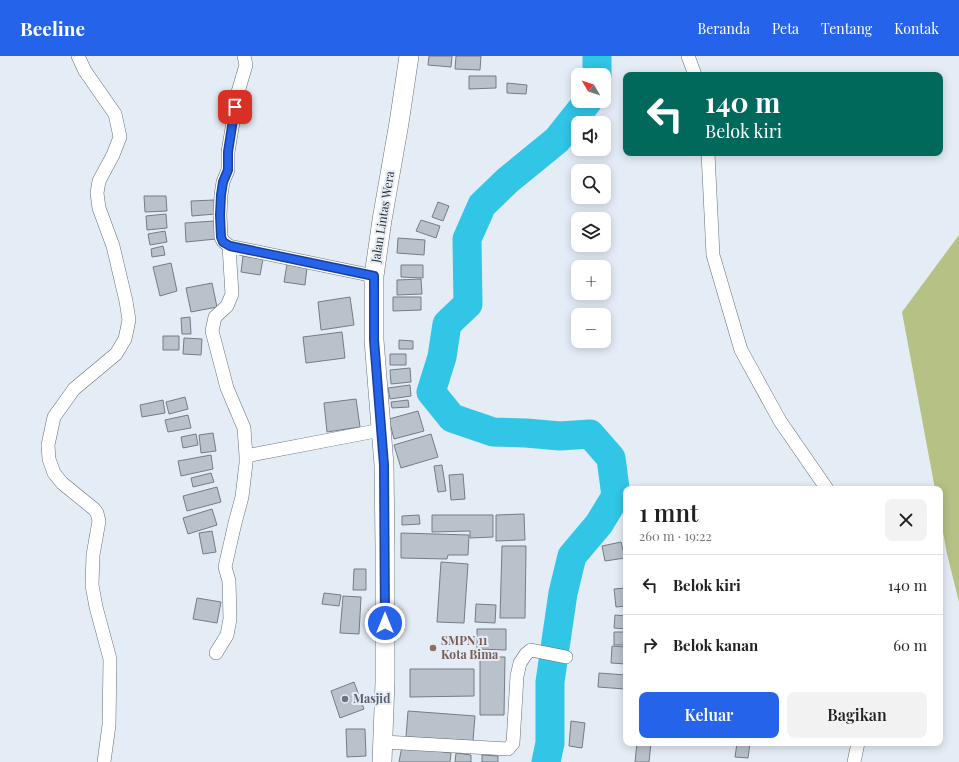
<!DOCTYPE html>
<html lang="id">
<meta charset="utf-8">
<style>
:root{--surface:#fff;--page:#f2f2f2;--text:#222;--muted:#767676;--line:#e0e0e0;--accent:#2563eb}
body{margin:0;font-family:"Playfair Display",serif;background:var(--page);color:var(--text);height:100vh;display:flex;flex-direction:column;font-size:15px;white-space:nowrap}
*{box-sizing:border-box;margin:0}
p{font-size:13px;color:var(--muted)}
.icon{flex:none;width:22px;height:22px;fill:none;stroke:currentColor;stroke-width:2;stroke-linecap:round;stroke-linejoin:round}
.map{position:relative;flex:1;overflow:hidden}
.drawer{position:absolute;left:623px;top:430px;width:320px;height:260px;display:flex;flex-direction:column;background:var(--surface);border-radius:8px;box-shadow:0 2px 10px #0003}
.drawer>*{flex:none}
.hud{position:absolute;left:623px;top:16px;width:320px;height:84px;border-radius:8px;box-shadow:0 2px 10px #0003;background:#00695c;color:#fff;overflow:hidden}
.needle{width:26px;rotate:309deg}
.buttons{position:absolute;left:571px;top:12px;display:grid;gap:8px}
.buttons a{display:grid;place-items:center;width:40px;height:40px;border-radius:8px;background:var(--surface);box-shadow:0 2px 10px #0003;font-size:20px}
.pin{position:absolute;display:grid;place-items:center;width:34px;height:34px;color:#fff;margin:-17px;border-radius:8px;box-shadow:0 2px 6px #0006}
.me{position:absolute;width:44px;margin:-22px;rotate:0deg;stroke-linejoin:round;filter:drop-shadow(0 0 3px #0008)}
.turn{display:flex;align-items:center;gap:14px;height:84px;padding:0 16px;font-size:18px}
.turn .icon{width:52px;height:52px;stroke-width:2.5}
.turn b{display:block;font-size:28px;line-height:34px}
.round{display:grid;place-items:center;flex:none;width:42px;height:42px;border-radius:8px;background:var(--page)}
.headline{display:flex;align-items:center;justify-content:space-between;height:68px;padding:0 16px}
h1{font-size:24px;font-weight:600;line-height:30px}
.button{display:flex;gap:8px;margin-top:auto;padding:8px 16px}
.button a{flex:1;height:46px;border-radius:8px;background:var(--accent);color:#fff;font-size:16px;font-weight:600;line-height:46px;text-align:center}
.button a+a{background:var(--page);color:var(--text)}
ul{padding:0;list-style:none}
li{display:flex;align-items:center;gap:12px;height:60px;padding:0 16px;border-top:1px solid var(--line)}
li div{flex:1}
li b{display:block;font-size:15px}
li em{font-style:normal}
header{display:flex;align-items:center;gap:24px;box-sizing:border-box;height:56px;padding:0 20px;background:var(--accent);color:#fff}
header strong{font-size:19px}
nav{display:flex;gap:22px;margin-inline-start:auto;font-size:14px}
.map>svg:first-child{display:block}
</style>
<header>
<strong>Beeline</strong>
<nav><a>Beranda</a><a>Peta</a><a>Tentang</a><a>Kontak</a></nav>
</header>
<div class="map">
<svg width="959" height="706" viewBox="0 0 959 706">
<rect width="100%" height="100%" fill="#e4ecf6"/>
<path fill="#b5c185" d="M959,179V546L947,498L940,460V433H935L902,256Z"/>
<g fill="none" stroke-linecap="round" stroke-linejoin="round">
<path stroke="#31c5e6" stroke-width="29" d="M597,19V0
M546,706L550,687V626L563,537L572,500L599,468L616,440L611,402L590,378L560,380L526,377L493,376L452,362L431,336L442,301L447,268L468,248L467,183L482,149L508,124L557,84L588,45"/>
</g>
<path fill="#b9c1cb" stroke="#757c85" d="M429,0H452L451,11L428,9Z
M456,0H481L480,14L455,13Z
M469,20H496V32L469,33Z
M507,27L527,29L526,38L507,37Z
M144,140H166L167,155L145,156Z
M214,144L215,158L192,160L191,145Z
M438,146L449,150L443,165L432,161Z
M166,158L167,172L147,174L146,160Z
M421,164L440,170L436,182L416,175Z
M214,165L216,183L186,186L185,167Z
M165,175L167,186L150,189L148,178Z
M398,182L425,184L424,199L397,197Z
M163,190L165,199L152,201L151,193Z
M243,200L263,203L260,219L241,216Z
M171,207L177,235L160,240L153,211Z
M287,208L307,211L305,229L284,226Z
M401,209H423V222L401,221Z
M421,223L422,238L397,239V224Z
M212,227L217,251L191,256L186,232Z
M350,241L354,269L321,274L318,246Z
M393,241H421V254L393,255Z
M190,261L191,278H182L181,262Z
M342,276L345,302L306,307L303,281Z
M163,280H179V294H163Z
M184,282L202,283L201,299L183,298Z
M399,284L413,285V293H399Z
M390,298H406V309H390Z
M410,312L411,326L391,328L390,314Z
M410,329L411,340L390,343L388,332Z
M185,341L188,353L169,358L166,346Z
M356,343L360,371L327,376L324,347Z
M163,344L165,357L142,361L140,349Z
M408,344L409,351L392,352L391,346Z
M418,355L424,375L394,383L389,363Z
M188,359L191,372L168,376L165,364Z
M213,377L216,395L201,397L199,379Z
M196,378L198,389L183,392L181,381Z
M431,378L438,401L401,412L394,389Z
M211,399L213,413L181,420L178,405Z
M442,409L446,435L438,436L434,410Z
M211,417L214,426L193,431L191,422Z
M463,418L465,443L451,444L449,419Z
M217,431L221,446L187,455L183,440Z
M212,453L217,469L188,478L183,462Z
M524,458L525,484L496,485V459Z
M419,459L420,468L402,469V460Z
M432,459H493V481L470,482V475L432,476Z
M212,475L216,496L203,498L199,477Z
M401,477L469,479L468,499H448L447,503L401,502Z
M621,486L625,502L605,505L602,490Z
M502,490H526L525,562H500Z
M441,506L468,508L464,567L437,566Z
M354,513H366V534H353Z
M626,532V550L616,551L614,533Z
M324,537L341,539L339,550L322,548Z
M343,540L361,541L359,578L340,577Z
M197,542L221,546L217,567L193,563Z
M476,548L496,549L495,567L475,566Z
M615,559L626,560V573L614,572Z
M477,573H506V594L477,593Z
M614,576H626V589H614Z
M612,590L626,591V608L611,607Z
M480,601H505L504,659H480Z
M410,613H474V640L410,641Z
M599,617L626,619L625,633L598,631Z
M354,626L364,653L340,662L331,635Z
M408,655L475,660L473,685L406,681Z
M571,665L585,667L582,692L569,690Z
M346,673H365L366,700L347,701Z
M637,687H651L649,706H635Z
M737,687H750L748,702L735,701Z
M402,690L451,697L450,706H399Z
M456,697L471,699V706H455Z
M482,699L498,700V706H482Z"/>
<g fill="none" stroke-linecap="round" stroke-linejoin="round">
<g stroke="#676e77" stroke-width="14">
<path id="minor" d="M78,0L85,15L115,58L120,81L113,99L99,125L97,137L99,152L113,190L126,245L129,264L125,283L116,298L74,333L54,361L48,389L49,403L54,417L62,427L94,453L97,457L99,465L93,499L92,529L96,551L110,603L109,669L104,706
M244,0L246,9L238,36L228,96V114L223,126L221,139L220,159L221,181L223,185L229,190L374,220
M688,0L695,19
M708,97L713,199L741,294L780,365L827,433
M229,190L232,238L227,250L215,261L212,275L227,332L244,372L246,400L381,374
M216,597L227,579L230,563L229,525L225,511L235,467L242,441L246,407V400
M384,686L508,693L513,687L517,620L520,607L526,598L531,594L566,601
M854,706L858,687"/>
</g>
<g stroke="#676e77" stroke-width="20">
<path id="secondary" d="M382,706L385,626V491L384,409L374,284V220L382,164L399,67L409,0"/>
</g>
<use href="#minor" stroke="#fff" stroke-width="13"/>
<use href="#secondary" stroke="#fff" stroke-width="19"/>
</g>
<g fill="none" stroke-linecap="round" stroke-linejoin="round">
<g stroke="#184099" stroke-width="10">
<path id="route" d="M235,51L228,96V114L223,126L221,139L220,159L221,181L223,186L230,190L374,220V284L384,409L385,567"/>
</g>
<use href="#route" stroke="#2563eb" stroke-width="7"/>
</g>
<circle fill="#8d6e63" stroke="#e4ecf6" stroke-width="1.5" cx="433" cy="592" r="4"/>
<circle fill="#6b7280" stroke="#e4ecf6" stroke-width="1.5" cx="345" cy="643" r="4"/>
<g text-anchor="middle" stroke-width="4" stroke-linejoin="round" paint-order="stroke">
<g font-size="12" fill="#2b2e31" stroke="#e4ecf6">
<text transform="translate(383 161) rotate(-81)" y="4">Jalan Lintas Wera</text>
</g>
<g font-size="12" font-weight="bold" fill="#785e54" stroke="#e4ecf6" text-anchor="start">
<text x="441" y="589">SMPN 11<tspan x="441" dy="14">Kota Bima</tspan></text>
</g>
<g font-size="12" font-weight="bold" fill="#5b616d" stroke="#e4ecf6" text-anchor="start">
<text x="353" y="647">Masjid</text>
</g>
</g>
</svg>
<div class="buttons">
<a><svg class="needle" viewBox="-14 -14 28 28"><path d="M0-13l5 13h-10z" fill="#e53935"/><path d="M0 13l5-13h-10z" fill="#767676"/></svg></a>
<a><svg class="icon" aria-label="sound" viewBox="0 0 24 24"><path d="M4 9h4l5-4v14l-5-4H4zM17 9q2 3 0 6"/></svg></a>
<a><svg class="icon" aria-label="search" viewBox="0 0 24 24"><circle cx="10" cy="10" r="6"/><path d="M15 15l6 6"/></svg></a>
<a><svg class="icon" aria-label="layers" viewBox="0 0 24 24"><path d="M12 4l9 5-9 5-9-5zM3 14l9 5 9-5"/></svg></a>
<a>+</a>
<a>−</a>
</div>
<div class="pin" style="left:235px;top:51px;background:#d93025"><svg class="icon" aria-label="arrive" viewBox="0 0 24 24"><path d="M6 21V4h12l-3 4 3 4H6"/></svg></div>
<svg class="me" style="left:385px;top:567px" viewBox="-20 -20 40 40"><circle r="17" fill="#2563eb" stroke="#fff" stroke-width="3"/><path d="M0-11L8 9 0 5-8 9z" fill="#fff"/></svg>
<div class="hud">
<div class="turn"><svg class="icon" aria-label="left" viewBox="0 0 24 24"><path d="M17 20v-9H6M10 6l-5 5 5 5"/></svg><div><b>140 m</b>Belok kiri</div></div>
</div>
<section class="drawer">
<div class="headline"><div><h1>1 mnt</h1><p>260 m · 19:22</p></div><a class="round"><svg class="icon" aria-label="close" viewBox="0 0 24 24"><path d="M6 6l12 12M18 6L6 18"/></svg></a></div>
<ul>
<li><svg class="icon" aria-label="left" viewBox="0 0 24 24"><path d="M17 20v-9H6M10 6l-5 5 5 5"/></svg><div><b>Belok kiri</b></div><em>140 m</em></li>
<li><svg class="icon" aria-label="right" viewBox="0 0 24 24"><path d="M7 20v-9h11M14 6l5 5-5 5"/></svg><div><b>Belok kanan</b></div><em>60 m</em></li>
</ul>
<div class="button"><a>Keluar</a><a>Bagikan</a></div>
</section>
</div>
